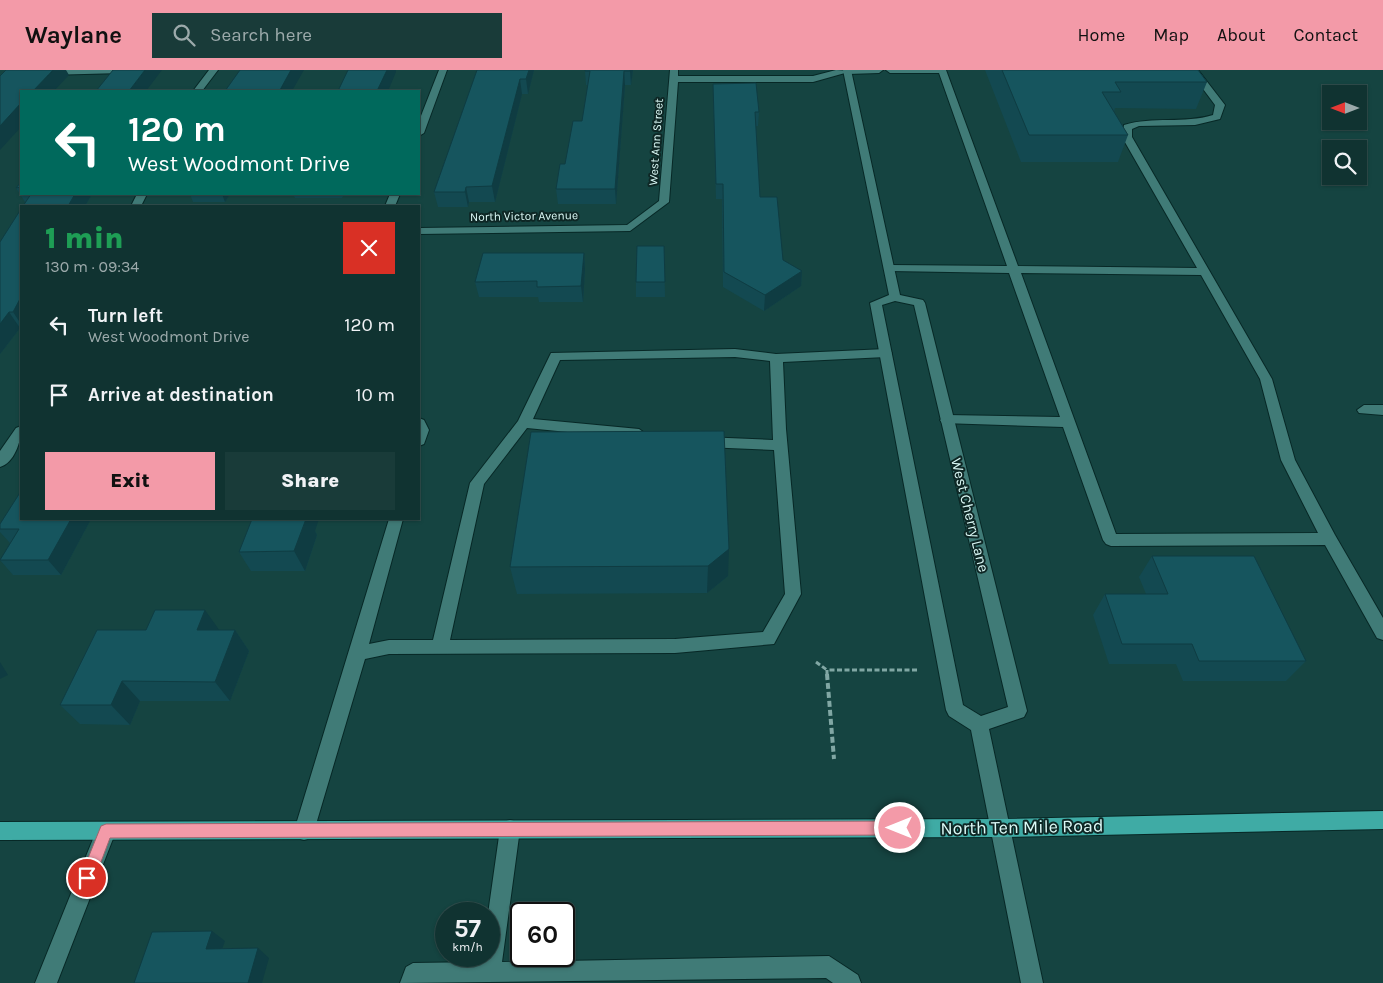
<!DOCTYPE html>
<meta charset="utf-8">
<style>
:root{--surface:#103331;--page:#193b39;--text:#f1f3f6;--muted:#9caaab;--line:#304e4d;--accent:#f39aa8}
body{margin:0;font-family:Karla,sans-serif;background:var(--page);color:var(--text);height:100vh;display:flex;flex-direction:column;font-size:19px;white-space:nowrap}
*{box-sizing:border-box;margin:0}
p{font-size:16px;color:var(--muted)}
.icon{flex:none;width:28px;height:28px;fill:none;stroke:currentColor;stroke-width:2;stroke-linecap:round;stroke-linejoin:round}
.map{position:relative;flex:1;overflow:hidden}
.details{position:absolute;left:20px;top:135px;width:400px;height:315px;display:flex;flex-direction:column;background:var(--surface);border-radius:0px;box-shadow:0 1px 4px #0004,0 0 0 1px var(--line)}
.details>*{flex:none}
.banner{position:absolute;left:20px;top:20px;width:400px;height:105px;border-radius:0px;box-shadow:0 1px 4px #0004,0 0 0 1px var(--line);background:#00695c;color:#fff;overflow:hidden}
.needle{width:32px;rotate:270deg}
.fabs{position:absolute;left:1322px;top:15px;display:grid;gap:10px}
.fabs a{display:grid;place-items:center;width:45px;height:45px;border-radius:0px;background:var(--surface);box-shadow:0 1px 4px #0004,0 0 0 1px var(--line);font-size:25px}
.speed{position:absolute;left:435px;top:832px;display:flex;gap:10px;font-size:25px;font-weight:700;text-align:center}
.speed>*{display:grid;place-content:center;width:65px;height:65px;border-radius:50%;background:var(--surface);box-shadow:0 1px 4px #0004,0 0 0 1px var(--line);line-height:1}
.speed small{font-size:12px;font-weight:400}
.speed .limit{border:2px solid #111;border-radius:8px;background:#fff;color:#111}
.pin{position:absolute;display:grid;place-items:center;width:42px;height:42px;color:#fff;margin:-21px;border:2px solid #fff;border-radius:50%;box-shadow:0 1px 5px #0007}
.me{position:absolute;width:55px;margin:-28px;rotate:270deg;stroke-linejoin:round;filter:drop-shadow(0 0 4px #0008)}
.turn{display:flex;align-items:center;gap:18px;height:105px;padding:0 25px;font-size:22px}
.turn .icon{width:65px;height:65px;stroke-width:2.5}
.turn b{display:block;font-size:35px;line-height:42px}
.round{display:grid;place-items:center;flex:none;width:52px;height:52px;border-radius:0px;background:var(--page)}
.overview{display:flex;align-items:center;justify-content:space-between;height:85px;padding:0 25px}
h1{font-size:30px;font-weight:800;line-height:38px;color:#1e9e55}
.primary-button{display:flex;gap:10px;margin-top:auto;padding:10px 25px}
.primary-button a{flex:1;height:58px;border-radius:0px;background:var(--accent);color:#111;font-size:20px;font-weight:800;line-height:58px;text-align:center}
.primary-button a+a{background:var(--page);color:var(--text)}
ul{padding:0;list-style:none}
li{display:flex;align-items:center;gap:15px;height:70px;padding:0 25px}
li div{flex:1}
li b{display:block;font-size:19px}
li em{font-style:normal}
header{display:flex;align-items:center;gap:30px;box-sizing:border-box;height:70px;padding:0 25px;background:var(--accent);color:#111}
header strong{font-size:24px}
nav{display:flex;gap:28px;margin-inline-start:auto;font-size:18px}
.search{width:350px;height:45px;background:var(--page);display:flex;align-items:center;gap:12px;box-sizing:border-box;padding:0 18px;border-radius:0px;color:var(--muted);font-size:19px}
.map>svg:first-child{display:block}
</style>
<header>
<strong>Waylane</strong>
<div class="search"><svg class="icon" aria-label="search" viewBox="0 0 24 24"><circle cx="10" cy="10" r="6"/><path d="M15 15l6 6"/></svg>Search here</div>
<nav><a>Home</a><a>Map</a><a>About</a><a>Contact</a></nav>
</header>
<div class="map">
<svg width="1383" height="913" viewBox="0 0 1383 913">
<rect width="100%" height="100%" fill="#154441"/>
<g fill="none" stroke-linecap="round" stroke-linejoin="round">
<g stroke="#072826" stroke-width="2">
<path id="lane" d="M844,0H883L879,3L848,4Z
M886,0H946L1018,196L1197,198L1122,67L1124,55C1153,46 1184,54 1213,45L1215,35L1189,0H1198L1225,35L1220,49L1195,55L1139,56L1132,59V67L1272,309L1295,390L1335,465L1383,548V570L1377,568L1325,475L1111,476L1106,474L1103,470L1063,357L942,353L940,350L947,345L1060,347L1009,203L890,201L884,198L890,195L1007,196L939,3H890ZM1021,203L1201,205L1260,309L1281,390L1318,463L1116,464Z
M735,279L776,284L886,279L892,283L886,287L783,292L786,359L801,524L774,574L675,583L389,584L365,589L314,761L311,768L304,770L297,768L294,761L389,449H403L369,574L389,570H433L470,413L518,351L551,283ZM735,287L770,291L773,370L704,367L697,372L704,377L774,380L785,524L763,562L675,569L450,570L484,414L527,358L639,369L646,364L639,359L533,349L560,290Z
M1364,335H1383V345L1359,343L1357,340Z
M419,348L424,350L429,360L424,374L419,376Z
M510,750L517,752L520,759L502,892L829,886L858,905L861,913H833L826,908L400,913L406,897L413,893L481,892L482,886H489L488,844L500,759L503,752Z"/>
</g>
<g stroke="#072826" stroke-width="2">
<path id="street" d="M43,0H127L123,3L46,5L42,2Z
M209,0H218L202,21H193Z
M439,0H447L424,63L419,66V51Z
M670,0H678V6H813L836,0L852,1L813,12H678L669,132L630,161L419,164V158L627,155L659,131Z
M137,124H147L141,136H131Z
M390,124H400L395,136H385Z
M21,356C22,369 15,393 0,397V381L16,358Z
M106,752L113,754L116,761L57,913H35L99,754Z"/>
</g>
<g stroke="#072826" stroke-width="2">
<path id="secondary" d="M843,0H851L900,225L923,230L925,233L1027,641L1024,647L989,659L1043,913H1021L971,660L949,646L946,640L870,233L889,225ZM895,231L914,235L1008,637L981,646L963,635L882,235Z"/>
</g>
<g stroke="#072826" stroke-width="2">
<path id="primary" d="M1383,741V759L1001,767L0,770V752L1001,749Z"/>
</g>
<path stroke="#81a7a4" stroke-width="3" stroke-dasharray="5 2.5" stroke-linecap="butt" d="M816,592L827,600
M827,605V600H917"/>
<path stroke="#81a7a4" stroke-width="4" stroke-dasharray="6 3" stroke-linecap="butt" d="M827,604L834,689"/>
<use href="#lane" fill="#407b77" fill-rule="evenodd"/>
<use href="#street" fill="#407b77" fill-rule="evenodd"/>
<use href="#secondary" fill="#407b77" fill-rule="evenodd"/>
<use href="#primary" fill="#3faba5" fill-rule="evenodd"/>
</g>
<path fill="#134951" d="M477,0H534L528,24H522L495,132H469L468,137H438L434,122Z
M633,0L631,15H625L616,134H558L556,119L582,51L588,15H586L585,1Z
M985,0H1198L1207,12L1196,39L1115,38L1114,42L1128,65L1118,92H1021Z
M713,14L759,42L758,56H756L760,127L783,190L802,201L801,216L764,241L723,217L722,129H716Z
M21,112V124H92L85,136L25,132L16,118Z
M190,124H230L225,132H193Z
M293,124H344L342,128H295Z
M21,139V258H20L0,284Z
M664,176L665,227H636V212Z
M584,183L585,199L583,232H539L538,227H479L475,212Z
M531,362L728,506L707,523L517,524L510,497Z
M21,449H91L61,505H13L0,490L10,473L0,462V454Z
M315,461L317,465L305,501H251L239,482Z
M1152,486L1306,591L1286,611H1183L1176,594H1109L1093,545L1105,524H1146L1139,507Z
M219,560H235L249,581L230,631H140L130,655L80,654L60,635Z"/>
<path fill="#0f3c42" d="M53,0H66L69,5L54,21H33Z
M145,0H162L146,21H129Z
M291,0H304L292,21H280V20Z
M387,0H396V2L388,21H377Z
M529,0H534L528,24L526,9Z
M630,0H633L631,15L630,1Z
M624,1L625,15L616,134L615,119Z
M520,9L522,24L495,132L492,116Z
M21,33V57L0,80V56Z
M466,117L469,132L468,137L465,122Z
M75,124H92L85,136H68Z
M222,124H230L225,132Z
M584,183L585,199L583,232L581,216Z
M802,201L801,216L764,241L765,225Z
M21,227V254L13,242Z
M9,242L20,258L0,284V254Z
M71,449H91L61,505L48,490Z
M305,449H319L315,461L317,465L305,501L294,481Z
M729,479L728,506L707,523L708,496Z
M205,540L220,561L197,560Z
M235,560L249,581L230,631L215,612Z
M0,592L8,605L0,609Z
M122,611L140,631L130,655L111,635Z
M212,861L225,871L219,888L206,879Z
M258,878L269,888L262,913H248Z"/>
<path fill="#16555e" stroke="#0f3c42" d="M6,0H53L33,21H21V33L0,56V6Z
M113,0H145L129,21H96Z
M240,0H291L280,20H270L269,21H225Z
M348,0H387L377,21H338Z
M477,0H529L526,9H520L492,116L466,117L465,122H434Z
M585,0H630V1H624L615,119H556L560,94H565L573,51H582L590,1H585Z
M1002,0H1198L1207,12H1115L1121,22H1102L1128,65H1029Z
M756,13L759,42H755L760,127H777L783,190L802,201L765,225L724,202L723,114H716L713,14Z
M21,112V117L16,118Z
M31,124H75L68,136H23Z
M21,139V227L13,242H9L0,254V172Z
M637,176H664L665,212H636Z
M483,183H584L581,216L537,217V211L475,212Z
M724,361L729,479L708,496L510,497L531,362Z
M21,421V449H71L48,490H0L19,459H0V454Z
M252,449H306L294,481L239,482Z
M1152,486H1254L1306,591H1199L1192,574H1122L1105,524H1168Z
M155,540H205L197,560H235L215,612L122,611L111,635H60L97,560H146Z
M212,861L206,879L258,878L248,913H134L152,862Z"/>
<path fill="#f39aa8" stroke="#9e646d" d="M900,751L905,753L908,758L905,763L900,765L110,768L93,813L87,815L82,813L80,808L101,756L106,754Z"/>
<g text-anchor="middle" stroke-width="4" stroke-linejoin="round" paint-order="stroke">
<g font-size="12" fill="#dcfaf7" stroke="#0e2725">
<text transform="translate(656 72) rotate(-86)" y="4">West Ann Street</text>
<text transform="translate(524 146) rotate(-1)" y="4">North Victor Avenue</text>
</g>
<g font-size="15" fill="#dcfaf7" stroke="#0e2725">
<text transform="translate(970 445) rotate(76)" y="5">West Cherry Lane</text>
</g>
<g font-size="18" fill="#dcfaf7" stroke="#0e2725">
<text transform="translate(1022 757) rotate(-1)" y="6">North Ten Mile Road</text>
</g>
</g>
</svg>
<div class="fabs">
<a><svg class="needle" viewBox="-14 -14 28 28"><path d="M0-13l5 13h-10z" fill="#e53935"/><path d="M0 13l5-13h-10z" fill="#9caaab"/></svg></a>
<a><svg class="icon" aria-label="search" viewBox="0 0 24 24"><circle cx="10" cy="10" r="6"/><path d="M15 15l6 6"/></svg></a>
</div>
<div class="speed"><div>57<small>km/h</small></div><div class="limit">60</div></div>
<div class="pin" style="left:87px;top:808px;background:#d93025"><svg class="icon" aria-label="arrive" viewBox="0 0 24 24"><path d="M6 21V4h12l-3 4 3 4H6"/></svg></div>
<svg class="me" style="left:900px;top:758px" viewBox="-20 -20 40 40"><circle r="17" fill="#f39aa8" stroke="#fff" stroke-width="3"/><path d="M0-11L8 9 0 5-8 9z" fill="#fff"/></svg>
<div class="banner">
<div class="turn"><svg class="icon" aria-label="left" viewBox="0 0 24 24"><path d="M17 20v-9H6M10 6l-5 5 5 5"/></svg><div><b>120 m</b>West Woodmont Drive</div></div>
</div>
<section class="details">
<div class="overview"><div><h1>1 min</h1><p>130 m · 09:34</p></div><a class="round" style="background:#d93025;color:#fff"><svg class="icon" aria-label="close" viewBox="0 0 24 24"><path d="M6 6l12 12M18 6L6 18"/></svg></a></div>
<ul>
<li><svg class="icon" aria-label="left" viewBox="0 0 24 24"><path d="M17 20v-9H6M10 6l-5 5 5 5"/></svg><div><b>Turn left</b><p>West Woodmont Drive</p></div><em>120 m</em></li>
<li><svg class="icon" aria-label="arrive" viewBox="0 0 24 24"><path d="M6 21V4h12l-3 4 3 4H6"/></svg><div><b>Arrive at destination</b></div><em>10 m</em></li>
</ul>
<div class="primary-button"><a>Exit</a><a>Share</a></div>
</section>
</div>
